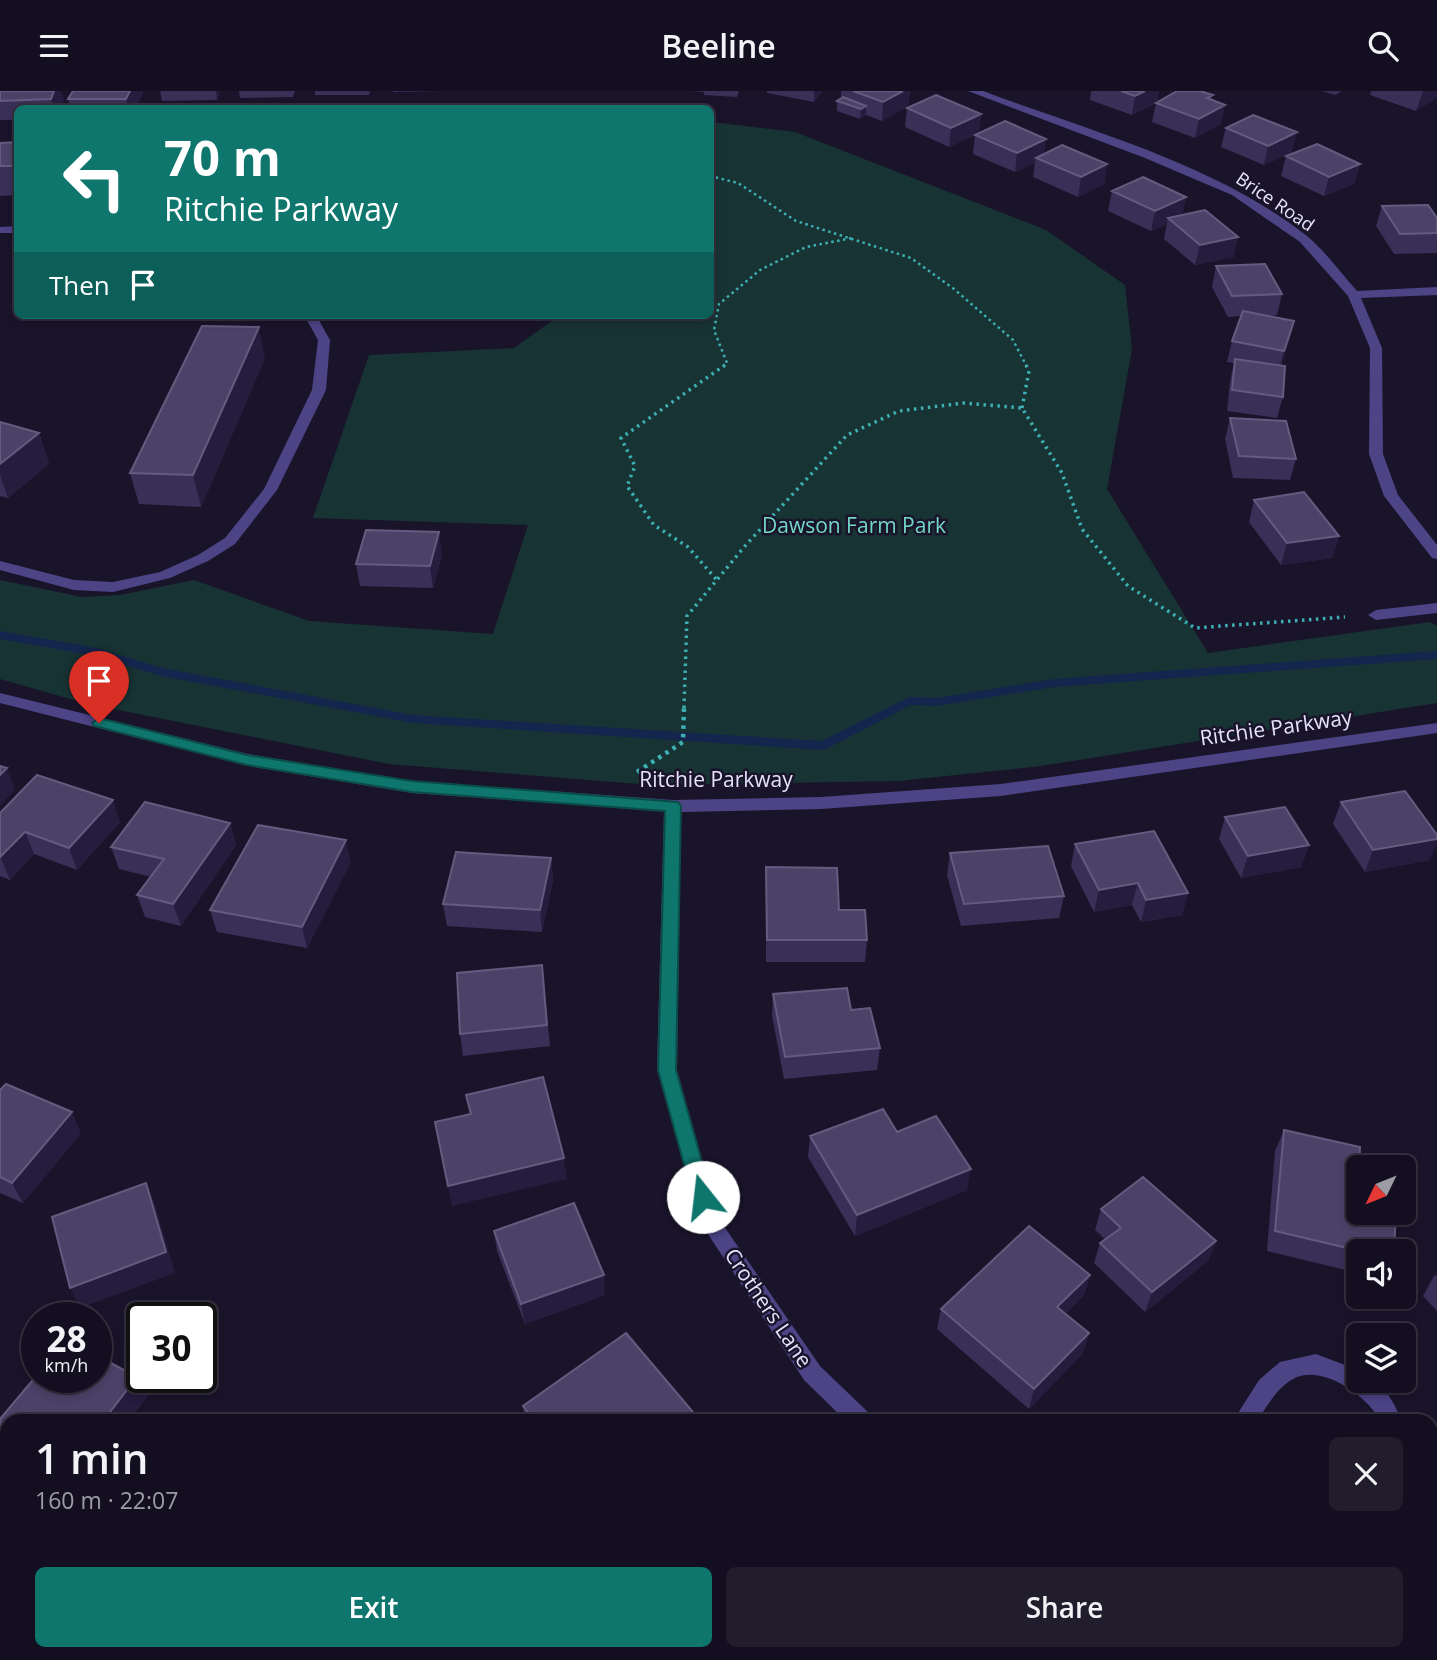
<!DOCTYPE html>
<meta charset="utf-8">
<style>
:root{--surface:#140f20;--page:#211d2d;--text:#f1f3f6;--muted:#9d9ca5;--line:#332f3e;--accent:#0f766e}
body{margin:0;font-family:"Open Sans",sans-serif;background:var(--page);color:var(--text);height:100vh;display:flex;flex-direction:column;font-size:26px;white-space:nowrap}
*{box-sizing:border-box;margin:0}
p{font-size:23px;color:var(--muted)}
.icon{flex:none;width:38px;height:38px;fill:none;stroke:currentColor;stroke-width:2;stroke-linecap:round;stroke-linejoin:round}
.map{position:relative;flex:1;overflow:hidden}
.side{position:absolute;left:0px;top:1323px;width:1438px;height:247px;display:flex;flex-direction:column;background:var(--surface);border-radius:21px 21px 0 0;box-shadow:0 4px 10px #0003,0 0 0 2px var(--line)}
.side>*{flex:none}
.banner{position:absolute;left:14px;top:14px;width:700px;height:214px;border-radius:10px;box-shadow:0 4px 10px #0003,0 0 0 2px var(--line);background:#0f766e;color:#fff;overflow:hidden}
.needle{width:46px;rotate:227deg}
.tools{position:absolute;left:1346px;top:1064px;display:grid;gap:14px}
.tools a{display:grid;place-items:center;width:70px;height:70px;border-radius:10px;background:var(--surface);box-shadow:0 4px 10px #0003,0 0 0 2px var(--line);font-size:35px}
.speed{position:absolute;left:21px;top:1211px;display:flex;gap:14px;font-size:35px;font-weight:700;text-align:center}
.speed>*{display:grid;place-content:center;width:91px;height:91px;border-radius:50%;background:var(--surface);box-shadow:0 4px 10px #0003,0 0 0 2px var(--line);line-height:1}
.speed small{font-size:18px;font-weight:400}
.speed .limit{border:4px solid #111;border-radius:10px;background:#fff;color:#111}
.pin{position:absolute;display:grid;place-items:center;width:60px;height:60px;color:#fff;margin:-72px -30px;border-radius:50% 50% 50% 0;rotate:-45deg;box-shadow:0 0 7px #0007}
.pin .icon{rotate:45deg}
.me{position:absolute;width:77px;margin:-38px;rotate:344deg;stroke-linejoin:round;filter:drop-shadow(0 0 5px #0008)}
.turn{display:flex;align-items:center;gap:24px;height:147px;padding:0 35px;font-size:32px}
.turn .icon{width:91px;height:91px;stroke-width:2.5}
.turn b{display:block;font-size:49px;line-height:60px}
.then{display:flex;align-items:center;height:66px;padding:0 35px;background:#0003;gap:14px;font-size:26px}
.round{display:grid;place-items:center;flex:none;width:74px;height:74px;border-radius:10px;background:var(--page)}
.head{display:flex;align-items:center;justify-content:space-between;height:119px;padding:0 35px}
h1{font-size:42px;font-weight:600;line-height:52px}
.primary-button{display:flex;gap:14px;margin-top:auto;padding:14px 35px}
.primary-button a{flex:1;height:80px;border-radius:10px;background:var(--accent);color:#fff;font-size:28px;font-weight:600;line-height:80px;text-align:center}
.primary-button a+a{background:var(--page);color:var(--text)}
header{display:flex;justify-content:space-between;align-items:center;height:91px;padding:0 35px;background:var(--surface);font-size:32px;font-weight:600}
.map>svg:first-child{display:block}
</style>
<header><svg class="icon" aria-label="menu" viewBox="0 0 24 24"><path d="M4 6h16M4 12h16M4 18h16"/></svg>Beeline<svg class="icon" aria-label="search" viewBox="0 0 24 24"><circle cx="10" cy="10" r="6"/><path d="M15 15l6 6"/></svg></header>
<div class="map">
<svg width="1437" height="1569" viewBox="0 0 1437 1569">
<rect width="100%" height="100%" fill="#1a142b"/>
<path fill="#183334" d="M711,31L795,41L1046,139L1125,194L1132,258L1107,398L1208,562L1430,531L1437,535V612L1041,675L899,690L652,694L389,673L88,613L0,588V489L82,506L120,504L194,489L309,530L493,543L528,434L313,427L369,264L514,257L560,224H710Z"/>
<g fill="none" stroke-linecap="round" stroke-linejoin="round">
<path fill="#15264e" fill-rule="evenodd" d="M0,540L97,557L162,577L413,624L822,650L909,606L937,607L1054,588L1437,560V568L1054,596L937,615L911,614L824,659L413,632L161,585L96,565L0,548Z"/>
<path stroke="#3db0b3" stroke-width="2.5" stroke-dasharray="2.5 3.5" stroke-linecap="butt" d="M710,85L738,92L796,130L911,167L954,198L1013,249L1027,276
M723,276L727,272L714,239L719,213L760,179L806,156L852,147"/>
<path stroke="#3db0b3" stroke-width="3.5" stroke-dasharray="2.5 4.5" stroke-linecap="butt" d="M1022,317L1029,280L1026,274
M716,488L688,456L654,434L627,395L635,375L621,347L725,274
M684,617L687,525L745,455L847,344L899,320L964,312L1022,317L1062,382L1082,438L1128,495L1195,537L1345,526"/>
<path stroke="#3db0b3" stroke-width="4.5" stroke-dasharray="3.5 5" stroke-linecap="butt" d="M637,681L683,651L684,615"/>
<path fill="#4c4485" fill-rule="evenodd" d="M968,0H983C1090,40 1216,73 1307,145C1325,160 1341,182 1357,200L1437,196V204L1361,207L1382,257L1383,363L1398,404L1437,454V468L1432,467L1384,405L1369,363L1370,257L1348,205L1300,151L1232,104L1145,67Z
M18,135V142H0V136Z
M304,224H316L330,249L326,299L277,399L235,453L208,470L170,487L113,501L74,499L0,479V470L74,489L113,491L160,481L198,464L225,447L264,398L312,299L318,249Z
M1437,512V522L1376,529L1368,524L1376,519Z
M0,602L248,663L412,690L673,709L821,706L1001,693L1437,632V642L1001,705L821,718L681,721L677,979L719,1128L820,1275L870,1323L873,1330H846L804,1289L700,1131L657,979L664,720L412,702L248,675L0,612Z
M1316,1263L1358,1279V1290C1385,1290 1392,1308 1402,1330H1380C1368,1305 1321,1272 1293,1288C1277,1297 1267,1315 1257,1330H1233L1259,1289L1280,1271Z
M1163,1563H1194L1196,1569H1165Z
M1294,1563H1319L1317,1569H1292Z"/>
</g>
<path fill="#3a2f56" d="M0,0L64,8L60,18H18V29H0Z
M160,0H220L217,9L162,10Z
M239,0H295L293,6L240,7Z
M315,0H370L369,4H315Z
M393,0H445L393,1Z
M692,0H739L737,6L704,4V1Z
M767,0H823L814,11L767,2Z
M841,0H910L908,15L882,30L866,24L860,28L837,20V10L841,8Z
M1091,0H1159L1157,11L1205,0V2L1212,9L1225,14L1221,33L1195,47L1152,31L1156,12L1132,24L1090,9Z
M1322,0H1342L1335,4Z
M1371,0H1437L1416,20L1370,4Z
M143,2L135,18H71L68,8Z
M907,17L981,23L979,42L1044,62L1107,73L1104,93L1078,106L1033,86L1035,72L1015,81L973,63L975,44L949,56L905,36Z
M1226,37L1292,61L1264,74L1221,56Z
M18,51V104L0,105V52Z
M1286,65L1360,73L1354,93L1324,105L1281,85Z
M1112,100L1186,106L1182,124L1234,166L1195,174L1164,148L1167,133L1151,140L1108,120Z
M1382,115L1437,127V162L1394,163L1376,135Z
M1216,175L1282,203L1277,224L1266,225L1294,230L1281,275L1283,306L1277,327L1227,320L1230,290L1234,272L1227,271L1232,250L1241,225L1228,226L1212,196Z
M265,267L201,416L139,413L130,382Z
M1230,327L1296,368L1290,389L1233,387L1225,348Z
M0,331L39,342L49,373L8,407L0,405Z
M1254,409L1339,445L1332,467L1281,474L1249,431Z
M442,463L433,497L360,495L356,473Z
M1341,711L1430,769L1365,781L1333,733Z
M0,722L120,731L77,779L34,763L10,789L0,785Z
M1225,726L1309,754L1301,776L1241,787L1219,748Z
M230,732L236,754L181,835L145,826L137,804L151,786L119,778L111,756Z
M1075,753L1188,802L1182,824L1141,831L1132,814L1094,821L1071,775Z
M950,762L1064,805L1059,827L961,835L947,784Z
M551,767L553,789L542,841L447,835L443,813Z
M351,771L307,857L217,841L210,819Z
M766,776L839,819L867,849L865,871H766Z
M542,874L550,955L463,965L460,943Z
M773,903L851,919L880,957L877,979L784,988L772,925Z
M0,999L81,1042L23,1112L0,1102Z
M1284,1039L1359,1076L1358,1182L1267,1160L1275,1060Z
M897,1041L967,1099L855,1145L808,1066L810,1045Z
M1101,1118L1216,1150L1208,1170L1145,1221L1094,1172L1100,1152L1105,1148L1095,1139Z
M494,1140L605,1204L525,1233L497,1160Z
M1090,1184L1084,1204L1065,1223L1089,1242L1083,1262L1029,1318L937,1238L941,1218Z
M1437,1184V1220L1423,1205L1434,1185Z
M137,1286L147,1306L128,1330H7V1376L0,1372V1328Z
M523,1315L693,1321V1330H525Z"/>
<path fill="#251c3e" d="M54,0H61L64,8L60,18H53L51,8Z
M130,0H143V2L135,18H128L126,8Z
M216,0H220L217,9Z
M814,0H823L814,11Z
M903,0H910L908,15L882,30L883,11Z
M1145,0H1159L1157,11L1132,24L1135,5Z
M1423,0H1437V7L1416,20Z
M1213,4L1209,22L1225,14L1221,33L1195,47L1199,28L1207,7Z
M866,15V24L860,28L861,18Z
M981,23L979,43L949,56L951,37Z
M1297,41L1292,61L1264,74L1268,55Z
M1046,48L1044,67H1036L1035,72L1015,81L1017,62Z
M1107,73L1104,93L1078,106L1081,86Z
M1360,73L1354,93L1324,105L1329,86Z
M1186,106L1182,126L1168,127L1167,133L1151,140L1155,120Z
M1238,146L1234,166L1195,174L1200,154Z
M1294,230L1289,251L1278,281L1284,260Z
M259,236L265,267L201,416L193,384Z
M39,342L49,373L8,407L0,384V373Z
M439,441L442,463L433,497L430,475Z
M1339,445L1332,467L1281,474L1287,452Z
M7,677L15,699L0,715V684Z
M113,709L120,731L77,779L69,757Z
M230,732L236,754L181,835L173,813Z
M25,741L34,763L10,789L1,767Z
M1437,748V753L1430,769L1365,781L1373,759Z
M346,749L351,771L307,857L302,836Z
M1309,754L1301,776L1241,787L1248,765Z
M551,767L553,789L542,841L540,819Z
M1138,792L1132,814L1094,821L1099,799Z
M1188,802L1182,824L1141,831L1146,809Z
M72,1021L81,1042L23,1112L12,1092Z
M564,1067L567,1088L452,1115L448,1095Z
M971,1078L967,1099L855,1145L857,1124Z
M146,1092L155,1113L175,1182L80,1217L70,1197Z
M1216,1150L1208,1170L1145,1221L1152,1201Z
M604,1184L605,1204L525,1233L521,1213Z
M1090,1184L1084,1204L1051,1236L1057,1216Z
M1089,1242L1083,1262L1029,1318L1034,1298Z
M137,1286L147,1306L128,1330H103Z
M693,1321V1330H682Z"/>
<path fill="#4c4268" stroke="#645b7f" stroke-width="2" d="M0,0H54L51,8L0,10Z
M73,0H130L126,8H68Z
M853,0H903L883,11Z
M1121,0H1145L1135,5Z
M1177,0H1200L1213,4L1207,7L1225,14L1199,28L1156,12Z
M936,4L981,23L951,37L907,17Z
M843,6L866,15L861,18L837,10Z
M1253,24L1297,41L1268,55L1226,37Z
M1005,30L1046,48L1017,62L975,44Z
M18,51V75H0V52Z
M1317,53L1360,73L1329,86L1286,65Z
M1062,54L1107,73L1081,86L1036,67Z
M1143,86L1186,106L1155,120L1112,100Z
M1428,114L1437,127V142L1400,143L1382,115Z
M1205,119L1238,146L1200,154L1168,127Z
M1265,173L1282,203L1232,205L1216,175Z
M1243,220L1294,230L1284,260L1232,250Z
M202,235L259,236L193,384L130,382Z
M1235,268L1285,275L1283,306L1232,299Z
M1230,327L1286,330L1296,368L1239,365Z
M0,331L39,342L0,373Z
M1304,401L1339,445L1287,452L1254,409Z
M366,439L439,441L430,475L356,473Z
M0,675L7,677L0,684Z
M37,684L113,709L69,757L25,741L0,766V722Z
M1405,700L1437,744V748L1373,759L1341,711Z
M145,711L230,732L173,813L137,804L164,768L111,756Z
M1285,716L1309,754L1248,765L1225,726Z
M258,734L346,749L302,836L210,819Z
M1154,740L1188,802L1146,809L1138,792L1099,799L1075,753Z
M1048,755L1064,805L964,813L950,762Z
M456,761L551,767L540,819L443,813Z
M766,776L837,777L839,819H865L867,849H767Z
M542,874L547,934L460,943L457,882Z
M847,897L851,919L870,917L880,957L785,966L773,903Z
M543,986L564,1067L448,1095L435,1031L471,1023L466,1004Z
M6,993L72,1021L12,1092L0,1086V999Z
M883,1018L897,1041L936,1025L971,1078L857,1124L810,1045Z
M1284,1039L1360,1056L1359,1076H1358V1122H1396L1394,1160H1360L1275,1140Z
M1143,1086L1216,1150L1152,1201L1100,1152L1121,1137L1101,1118Z
M146,1092L166,1161L70,1197L52,1126Z
M574,1112L604,1184L521,1213L494,1140Z
M1029,1135L1090,1184L1057,1216L1089,1242L1034,1298L941,1218Z
M626,1242L693,1321L682,1330H534L523,1315Z
M96,1264L137,1286L103,1330H7V1364L0,1360V1328L37,1284V1286H96Z
M794,1563H929L935,1568L934,1569H788Z"/>
<path fill="#0f766e" stroke="#0a4d48" stroke-width="2" d="M99,627L247,664L412,690L678,711L681,715L676,979L712,1106L709,1111L703,1114L696,1111L693,1106L658,979L665,720L412,701L247,674L94,635L92,632Z"/>
<g text-anchor="middle" stroke-width="5" stroke-linejoin="round" paint-order="stroke">
<g font-size="18" fill="#e6e1fc" stroke="#1a142b">
<text transform="translate(1275 111) rotate(34)" y="6">Brice Road</text>
</g>
<g font-size="21" fill="#72d7c7" stroke="#1a142b">
<text x="854" y="442">Dawson Farm Park</text>
</g>
<g font-size="21" fill="#e6e1fc" stroke="#1a142b">
<text transform="translate(1276 637) rotate(-8)" y="7">Ritchie Parkway</text>
<text x="716" y="696">Ritchie Parkway</text>
<text transform="translate(768 1217) rotate(56)" y="7">Crothers Lane</text>
</g>
</g>
</svg>
<div class="tools">
<a><svg class="needle" viewBox="-14 -14 28 28"><path d="M0-13l5 13h-10z" fill="#e53935"/><path d="M0 13l5-13h-10z" fill="#9d9ca5"/></svg></a>
<a><svg class="icon" aria-label="sound" viewBox="0 0 24 24"><path d="M4 9h4l5-4v14l-5-4H4zM17 9q2 3 0 6"/></svg></a>
<a><svg class="icon" aria-label="layers" viewBox="0 0 24 24"><path d="M12 4l9 5-9 5-9-5zM3 14l9 5 9-5"/></svg></a>
</div>
<div class="speed"><div>28<small>km/h</small></div><div class="limit">30</div></div>
<div class="pin" style="left:99px;top:632px;background:#d93025"><svg class="icon" aria-label="arrive" viewBox="0 0 24 24"><path d="M6 21V4h12l-3 4 3 4H6"/></svg></div>
<svg class="me" style="left:703px;top:1106px" viewBox="-20 -20 40 40"><circle r="19" fill="#fff"/><path d="M0-13L10 11 0 6-10 11z" fill="#0f766e"/></svg>
<div class="banner">
<div class="turn"><svg class="icon" aria-label="left" viewBox="0 0 24 24"><path d="M17 20v-9H6M10 6l-5 5 5 5"/></svg><div><b>70 m</b>Ritchie Parkway</div></div>
<div class="then">Then<svg class="icon" aria-label="arrive" viewBox="0 0 24 24"><path d="M6 21V4h12l-3 4 3 4H6"/></svg></div>
</div>
<section class="side">
<div class="head"><div><h1>1 min</h1><p>160 m · 22:07</p></div><a class="round"><svg class="icon" aria-label="close" viewBox="0 0 24 24"><path d="M6 6l12 12M18 6L6 18"/></svg></a></div>
<div class="primary-button"><a>Exit</a><a>Share</a></div>
</section>
</div>
